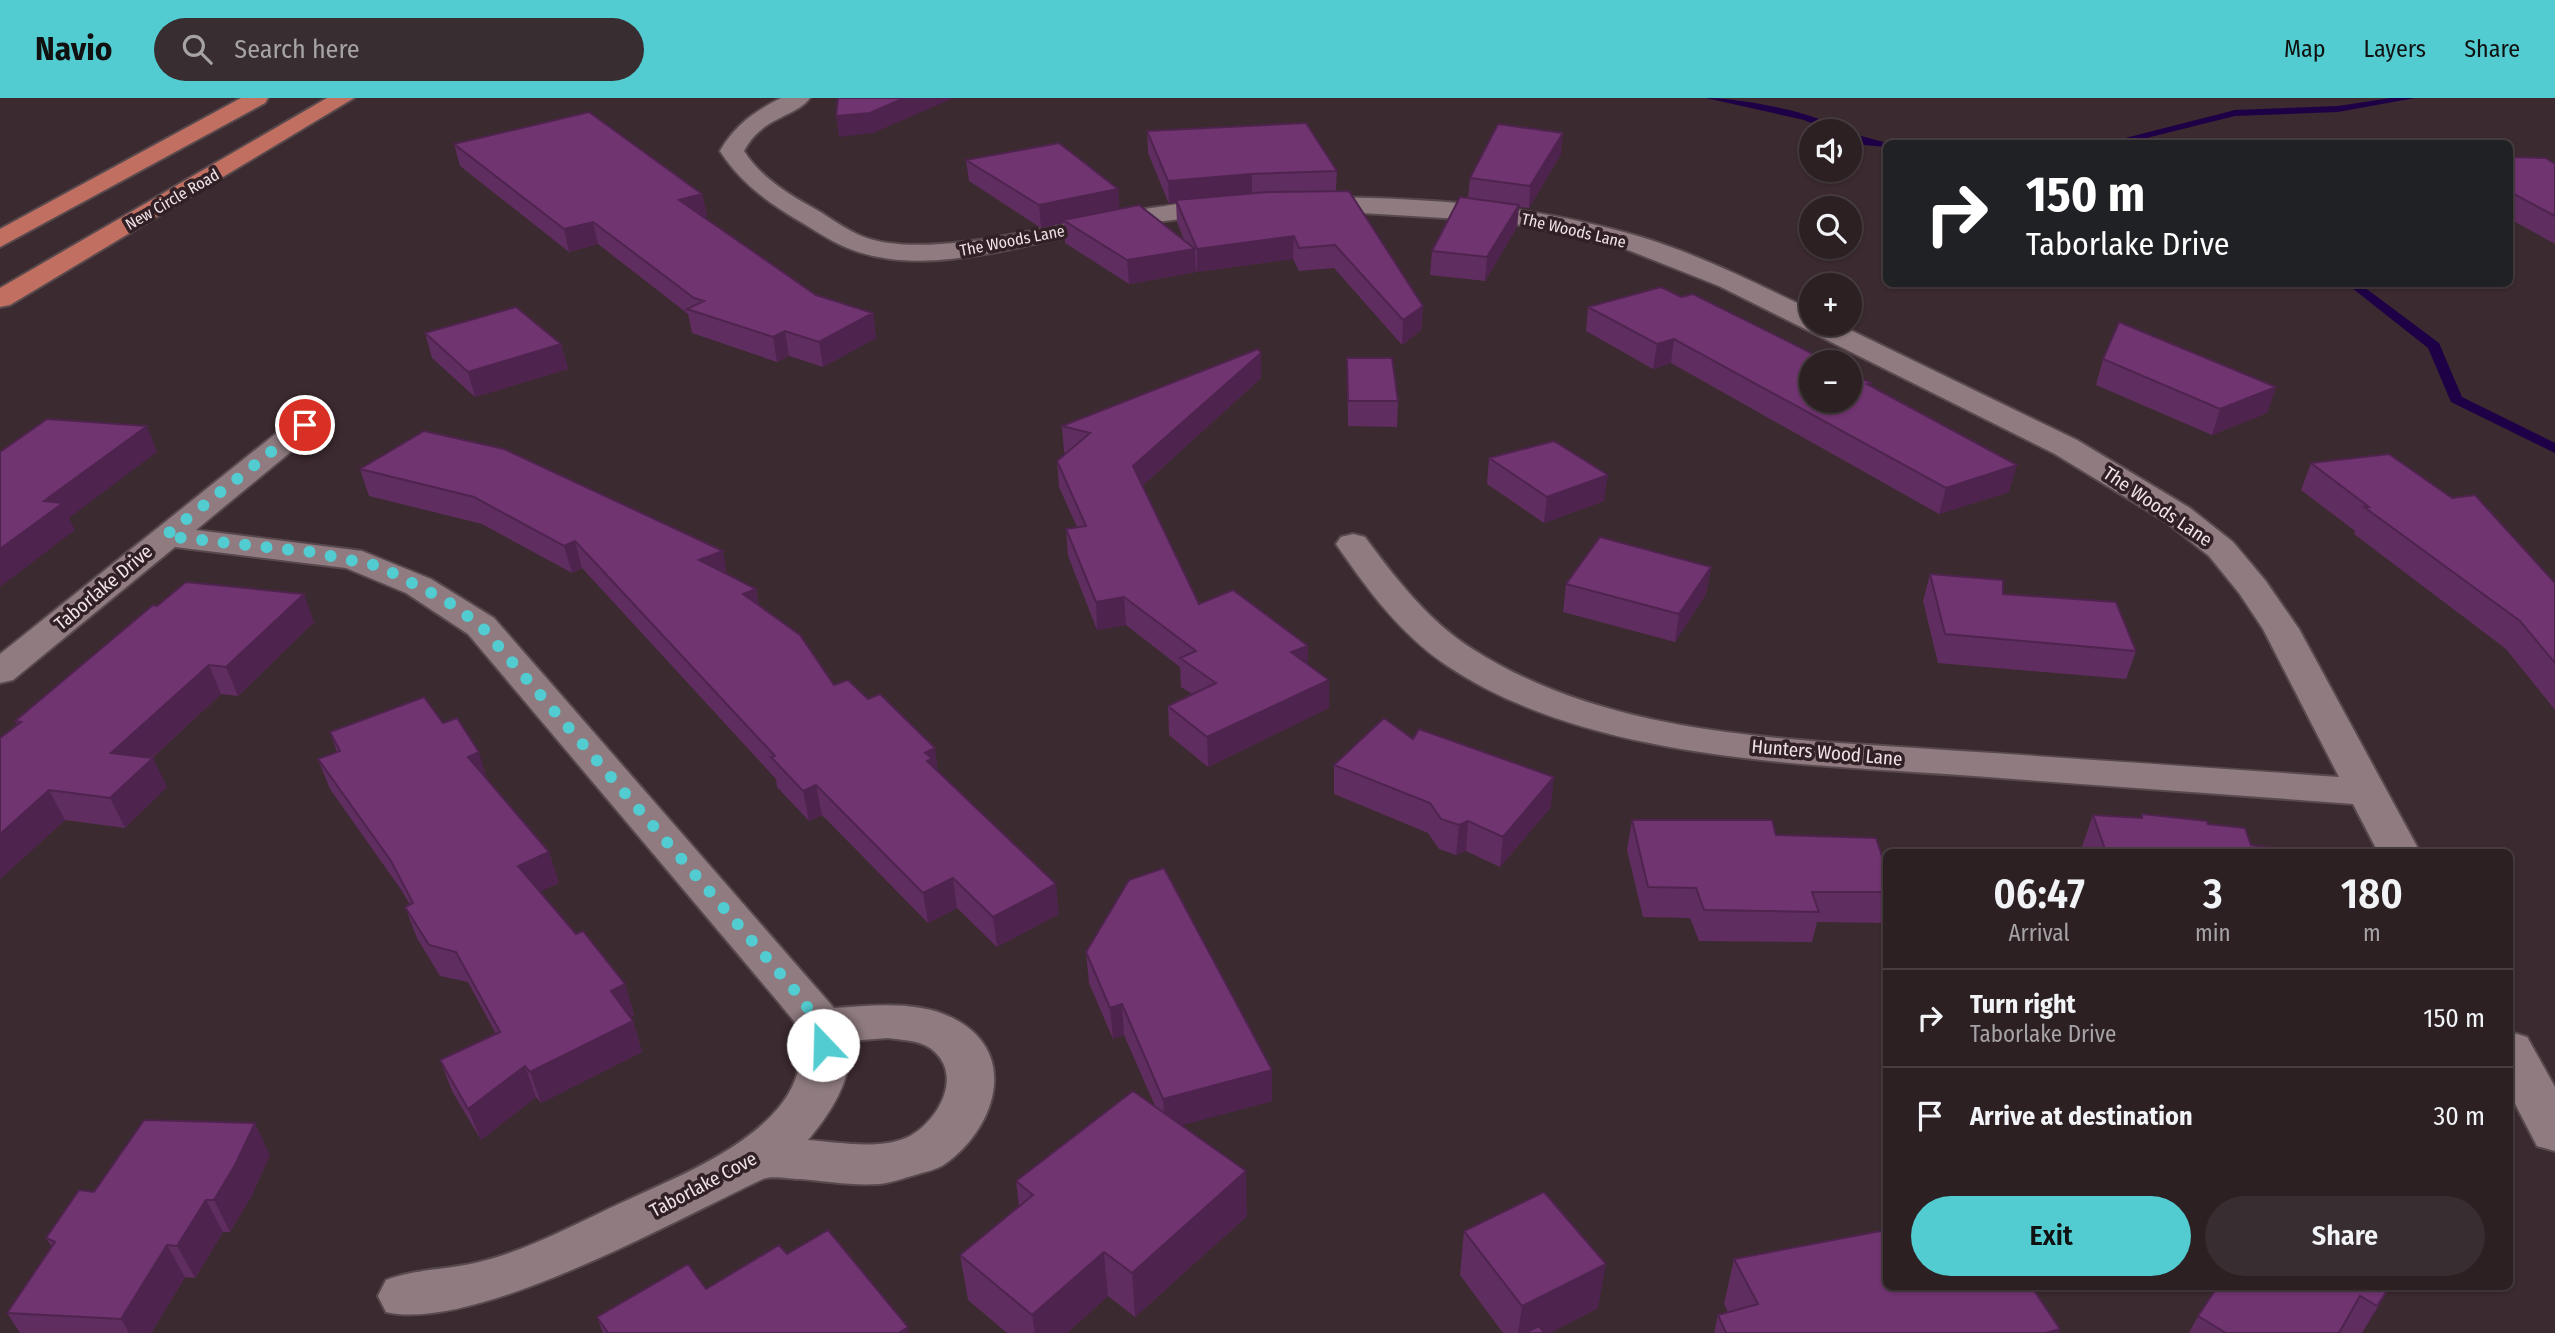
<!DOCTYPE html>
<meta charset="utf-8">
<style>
:root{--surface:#2c2023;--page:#382d30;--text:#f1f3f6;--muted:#a6a3a6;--line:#483e41;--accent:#52ccd0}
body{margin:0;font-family:"Fira Sans Condensed",sans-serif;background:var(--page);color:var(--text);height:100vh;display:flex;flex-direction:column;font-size:26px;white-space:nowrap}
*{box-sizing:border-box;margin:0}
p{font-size:23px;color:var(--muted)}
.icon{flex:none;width:38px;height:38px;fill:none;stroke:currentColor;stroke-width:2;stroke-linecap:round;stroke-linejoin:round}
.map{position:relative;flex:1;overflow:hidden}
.panel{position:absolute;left:1883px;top:751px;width:630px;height:441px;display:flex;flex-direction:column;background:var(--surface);border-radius:10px;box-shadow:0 2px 5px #0004,0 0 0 2px var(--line)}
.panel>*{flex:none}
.banner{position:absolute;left:1883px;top:42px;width:630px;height:147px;border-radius:10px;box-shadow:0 2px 5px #0004,0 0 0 2px var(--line);background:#202124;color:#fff;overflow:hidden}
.fabs{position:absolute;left:1799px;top:21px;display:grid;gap:14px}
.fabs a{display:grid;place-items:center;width:63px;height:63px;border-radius:50%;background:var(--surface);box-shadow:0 2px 5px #0004,0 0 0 2px var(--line);font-size:35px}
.pin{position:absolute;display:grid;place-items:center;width:60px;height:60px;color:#fff;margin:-30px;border:4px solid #fff;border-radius:50%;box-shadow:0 2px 7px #0007}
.me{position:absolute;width:77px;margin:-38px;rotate:339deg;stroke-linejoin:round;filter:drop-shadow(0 0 5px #0008)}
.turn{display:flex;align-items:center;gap:24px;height:147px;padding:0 28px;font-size:32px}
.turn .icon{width:91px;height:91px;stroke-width:2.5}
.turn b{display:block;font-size:49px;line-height:60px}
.eta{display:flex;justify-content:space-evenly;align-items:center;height:119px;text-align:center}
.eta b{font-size:42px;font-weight:600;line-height:49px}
.primary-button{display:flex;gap:14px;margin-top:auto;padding:14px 28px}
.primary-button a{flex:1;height:80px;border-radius:42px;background:var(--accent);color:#111;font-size:28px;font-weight:600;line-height:80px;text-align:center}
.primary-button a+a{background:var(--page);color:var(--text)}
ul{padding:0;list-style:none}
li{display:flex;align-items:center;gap:21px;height:98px;padding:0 28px;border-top:2px solid var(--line)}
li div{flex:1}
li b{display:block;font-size:26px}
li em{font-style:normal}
header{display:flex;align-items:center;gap:42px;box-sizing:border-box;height:98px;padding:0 35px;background:var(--accent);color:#111}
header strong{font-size:33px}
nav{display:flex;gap:38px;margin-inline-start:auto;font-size:24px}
.search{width:490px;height:63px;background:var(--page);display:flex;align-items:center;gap:18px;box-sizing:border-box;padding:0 24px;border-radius:38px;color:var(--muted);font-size:26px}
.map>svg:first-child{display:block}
</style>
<header>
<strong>Navio</strong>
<div class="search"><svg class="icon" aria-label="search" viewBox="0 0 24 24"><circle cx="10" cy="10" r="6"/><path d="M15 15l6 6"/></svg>Search here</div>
<nav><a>Map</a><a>Layers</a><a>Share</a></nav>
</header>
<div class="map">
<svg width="2555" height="1235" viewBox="0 0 2555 1235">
<rect width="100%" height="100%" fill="#3b2a2f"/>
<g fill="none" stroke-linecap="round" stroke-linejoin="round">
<path fill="#1e0046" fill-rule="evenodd" d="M1706,0C1738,0 1819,14 1843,33H1830L1804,22Z
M2391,0H2415L2338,14L2235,18L2122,46H2102L2235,12L2338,8Z
M1850,35L1891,46H1886V49L1864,47L1850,42Z
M2347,186H2360L2439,245L2462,299L2555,345V355L2451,304L2428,250Z"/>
<g stroke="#57494d" stroke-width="4">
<path id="minor" d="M781,0H810C795,20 762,18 744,53C761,80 790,97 817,112C832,121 848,133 864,139C933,165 1081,119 1158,109C1182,106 1213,98 1237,104L1240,109L1237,114L1228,116C1180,120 1133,127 1086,135C1010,149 921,181 845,149C828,142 810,129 794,120C765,102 739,83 720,53C735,27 755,13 781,0Z
M1305,99C1418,99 1532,106 1641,139C1700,157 1756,185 1811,212V226H1838L2077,342L2190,410L2233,444L2265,482L2299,531L2420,754H2378L2353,706C2222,696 2091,687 1960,677C1797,666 1585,661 1446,567C1400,536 1367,491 1336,446L1341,439L1353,436L1365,439C1396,481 1429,524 1474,552C1616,642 1798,641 1960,653C2087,661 2213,670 2339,679L2263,531L2239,495L2209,458L2166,424L2055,356L1719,188L1623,150L1540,130L1494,123L1296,111L1293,106L1296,101Z
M305,318L316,321L320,327L316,333L196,432L362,453L431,481L494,520L834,910C876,907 926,901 963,926C1020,964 990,1035 945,1066C937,1072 924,1074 915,1077C904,1080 891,1085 879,1086C853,1088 825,1083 800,1081C789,1081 772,1077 763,1081C679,1120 475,1235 386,1214L378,1198L386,1182C415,1171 445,1172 475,1165C527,1153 575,1126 623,1104C680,1077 791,1036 800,963C802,952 802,937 796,927C792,919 785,913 780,906L468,536L406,495L346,470L175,449L13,582L0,585V556L294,321ZM888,940C901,942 918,942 930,950C965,975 939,1022 910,1038C881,1053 839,1044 808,1042C830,1016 855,979 848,943Z
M2510,934L2527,939L2555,989V1053L2537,1048L2510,996Z"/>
</g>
<g stroke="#57494d" stroke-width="4">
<path id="motorway" d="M241,0H268L265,5L0,149V131Z
M327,0H354L10,207L0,209V190Z"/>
</g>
<use href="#minor" fill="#8f7b80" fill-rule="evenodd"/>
<use href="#motorway" fill="#c06f60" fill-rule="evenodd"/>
</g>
<path fill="#602d60" d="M1147,33L1337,73L1336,93L1423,208L1421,232L1402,247L1334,170L1299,173L1293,161L1197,174L1196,170V174L1129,186L1065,145L1064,125L1041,130L969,83L966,62L1118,91L1119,111L1184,142L1177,124L1176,105L1169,106L1148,55Z
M454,46L702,96L707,118L704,119L816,197L873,215L876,240L823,269L789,258L777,264L692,235L688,216L598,146L569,154L460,68Z
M1561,56L1529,110L1519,109L1517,129L1485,183L1430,177L1432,153L1468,100L1470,80Z
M2510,59L2555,66V146L2510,121Z
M1681,199L1870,288L2009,394L1939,416L1671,265L1653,271L1586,233L1588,209Z
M425,235L561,246L568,271L475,299L432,260Z
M1261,255V280L1142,388L1199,506L1308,548L1307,566L1329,610L1208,669L1169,637L1168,608L1192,596L1181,589L1180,569L1126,527L1097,532L1068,458L1066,431L1077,429L1059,389L1057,363L1066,355L1064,354L1062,328Z
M1347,260L1398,303L1397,329L1348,328Z
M2103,261L2276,289L2267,315L2212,337L2096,287Z
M424,333L756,491L759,508L834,587L938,673L1059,816L997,849L957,810L928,825L822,717L809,723L777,689L776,681L582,470L572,475L482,426L369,398L360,371Z
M1489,360L1604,403L1544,425L1487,386Z
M2311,365L2555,485V612L2506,551L2354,436L2355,433L2301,392Z
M1711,469L1706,496L1675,544L1563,514L1566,486Z
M1930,476L2136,553L2126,581L1938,565L1923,503Z
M157,508L314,524L238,598L221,596L152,660L167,689L125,730L65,722L0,781L17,626L15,623Z
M330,634L488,682L549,754L559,785L540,793L576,836L625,886L634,917L630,919L633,923L642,954L541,1005L536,999L481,1042L452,993L440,962L496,936L468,884L440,878L417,840L405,809L410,807L402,793L330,691L318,661L337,654Z
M1413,641L1551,709L1500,769L1466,753L1456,757L1439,751L1428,735L1334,696V667Z
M2142,716L2208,726L2251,747L2284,754H2080L2093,717L2140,720Z
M1632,722L1776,737L1886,770V825L1817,824L1812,844L1699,843L1690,820L1643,819L1627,752Z
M1086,854L1272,972V1003L1181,1027L1247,1118L1135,1219L1108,1198L1067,1235H1007L968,1202L960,1157L1019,1109L1016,1083L1155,1008L1124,937L1113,941L1089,885Z
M270,1057L251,1099L230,1134H223L195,1180L185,1179L151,1235H20L7,1215L52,1149L46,1140L94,1094Z
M1464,1133L1598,1210L1550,1235H1503L1460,1177Z
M787,1156L909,1235H603L597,1219L706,1191Z
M1734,1161L1886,1188L2059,1235H1714L1718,1217L1728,1214L1724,1206Z
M2218,1188H2391L2362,1235H2189L2198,1218Z"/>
<path fill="#4e244e" d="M904,0H954L873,35L839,39L836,18Z
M1563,35L1561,56L1529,110L1530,88Z
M1252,76V98L1176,102V105L1169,106L1168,83Z
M1118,91L1120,113L1063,122L1064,125L1041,130L1039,107Z
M702,96L707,118L684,124L679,102Z
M1519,107L1517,129L1485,183L1487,159Z
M593,124L598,146L569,154L564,131Z
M1294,138L1293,161L1197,174V151Z
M1195,151L1196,174L1129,186L1127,162Z
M1423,208L1421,232L1402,247L1403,222Z
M873,215L876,240L823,269L819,244Z
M785,233L789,258L777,264L773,239Z
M1674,241L1671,265L1653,271L1657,246Z
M561,246L568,271L475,299L468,274Z
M1261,255V280L1134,395L1133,368Z
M2276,289L2267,315L2212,337L2220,311Z
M147,328L157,354L69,420L75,432L0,489V451L44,403Z
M2017,367L2009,394L1939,416L1946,390Z
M1608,377L1604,403L1544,425L1547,399Z
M575,443L582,470L572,475L564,448Z
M723,453L728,481L699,462Z
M1711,469L1706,496L1675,544L1679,516Z
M756,491L761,519L743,496Z
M304,496L314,524L238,598L226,569Z
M1124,499L1126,527L1097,532L1096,504Z
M1308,548L1307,576L1291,554Z
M209,567L221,596L125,684L111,655Z
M1329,582V610L1208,669L1207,639Z
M935,650L939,680L936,690L925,655Z
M479,654L488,684L468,659Z
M153,660L167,689L125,730L110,700Z
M1554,679L1551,709L1500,769L1503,739Z
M816,687L822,717L809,723L803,693Z
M49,692L65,722L0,781V736Z
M1468,723L1466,753L1456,757L1459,727Z
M549,754L559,785L528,799L518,768Z
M953,780L957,810L928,825L923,795Z
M1056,786L1059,816L997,849L993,819Z
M625,886L634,917L620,924L611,893Z
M1122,906L1124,937L1113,941L1110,910Z
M633,923L642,954L541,1005L530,974Z
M525,968L536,999L481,1042L468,1011Z
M1272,972V1003L1165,1032L1163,1001Z
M255,1025L270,1057L251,1099L230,1134L214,1102Z
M1246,1073L1247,1118L1135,1219L1132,1175Z
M206,1102L223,1134L195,1180L177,1148Z
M167,1147L185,1179L151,1235H129L121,1221Z
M1104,1154L1108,1198L1067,1235H1035L1032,1217Z
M1606,1166L1598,1210L1550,1235H1518L1522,1208Z
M2390,1188H2391L2362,1235Z
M908,1229L909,1235H899Z
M2060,1231L2059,1235H2046Z"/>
<path fill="#703470" stroke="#4e244e" stroke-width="2" d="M838,0H904L870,15L836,18Z
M589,14L702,96L679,102L816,197L873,215L819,244L785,233L773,239L687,211L704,203L694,200L593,124L564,131L454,46Z
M1306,25L1337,73L1252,76L1168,83L1147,33Z
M1498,26L1563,35L1530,88L1470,80Z
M1059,45L1118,91L1039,107L966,62Z
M2510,59L2546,60L2555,66V118L2510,94Z
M1349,93L1423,208L1403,222L1335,147L1299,150L1294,138L1197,151L1176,102L1268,94Z
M1460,99L1519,107L1487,159L1432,153Z
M1139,107L1195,151L1127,162L1063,122Z
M1661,189L1681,199L1693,196L1829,264H1811V303H1850V275L1871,285L1867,286L2017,367L1946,390L1674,241L1657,246L1588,209Z
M516,209L561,246L468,274L425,235Z
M2119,224L2276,289L2220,311L2103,261Z
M1258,251L1261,255L1133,368L1199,506L1233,492L1308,548L1291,554L1329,582L1207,639L1168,608L1216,585L1180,560L1196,553L1124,499L1096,504L1066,431L1086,428L1057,363L1090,335L1062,328Z
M1347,260H1392L1398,303H1348Z
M47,321L147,328L44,403L63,405L0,451V354Z
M424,333L504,351L723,453L699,462L756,491L743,496L800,537L834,587L848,582L868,601L880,596L935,650L925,655L932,660L927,663L1056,786L993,819L953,780L923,795L816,687L803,693L771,659L775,658L575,443L564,448L474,399L360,371Z
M1554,343L1608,377L1547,399L1489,360Z
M2389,356L2452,400L2475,397L2555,485V565L2520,523L2364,409H2369L2311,365Z
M1600,439L1711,469L1679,516L1566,486Z
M1930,476L2003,482V496L2116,504L2136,553L1945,536Z
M186,484L304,496L226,569L209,567L111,655L153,660L110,700L49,692L0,736V640L21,624L15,623L153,507L157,508Z
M424,599L443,625L457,620L479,654L468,659L549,754L518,768L576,836L583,833L625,886L611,893L633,923L530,974L525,968L468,1011L440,962L500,934L456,854L429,847L405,809L413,805L391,763L318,661L340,653L330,634Z
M1384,620L1413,641L1419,631L1554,679L1503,739L1468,723L1459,727L1441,721L1430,705L1334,667Z
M2142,716L2207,723L2208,726L2245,730L2251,747L2282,751L2284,754H2106L2093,717L2142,720Z
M1632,722H1772L1776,737L1876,740L1886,770V794H1812L1819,814L1704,812L1696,790L1648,789Z
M1164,770L1272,972L1163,1001L1122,906L1110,910L1086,854L1129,782Z
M1133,993L1246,1073L1132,1175L1104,1154L1032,1217L960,1157L1033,1097L1016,1083Z
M144,1022L255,1025L235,1067L214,1102H206L177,1148L167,1147L121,1221L7,1215L55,1144L46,1140L79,1092L94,1094Z
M1544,1094L1606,1166L1522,1208L1464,1133Z
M828,1132L908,1229L899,1235H608L597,1219L688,1166L706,1191L779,1147L787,1156Z
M1886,1132V1188H2031L2060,1231L2046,1235H1726L1718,1217L1758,1206L1734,1161Z
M2218,1188H2390L2377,1208L2360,1198L2339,1235H2226L2198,1218Z
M1539,1228L1544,1235H1525Z"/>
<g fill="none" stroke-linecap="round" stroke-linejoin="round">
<path stroke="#52ccd0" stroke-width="12" stroke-dasharray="0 21.6" d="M305,327L165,438L311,454L379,468L447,503L481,528L796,894L821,928L823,947"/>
</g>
<g text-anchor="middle" stroke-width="7" stroke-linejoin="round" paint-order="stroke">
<g font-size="16" fill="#efe3e6" stroke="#312025">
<text transform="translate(172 101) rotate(-30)" y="6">New Circle Road</text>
<text transform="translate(1574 132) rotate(13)" y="6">The Woods Lane</text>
<text transform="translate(1012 142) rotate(-11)" y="6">The Woods Lane</text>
</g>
<g font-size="19" fill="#efe3e6" stroke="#312025">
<text transform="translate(2158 408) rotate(34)" y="7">The Woods Lane</text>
<text transform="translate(103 489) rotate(-40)" y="7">Taborlake Drive</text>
<text transform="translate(1827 654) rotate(5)" y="7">Hunters Wood Lane</text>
<text transform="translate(703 1086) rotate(-28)" y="7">Taborlake Cove</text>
</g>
</g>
</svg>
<div class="fabs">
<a><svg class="icon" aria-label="sound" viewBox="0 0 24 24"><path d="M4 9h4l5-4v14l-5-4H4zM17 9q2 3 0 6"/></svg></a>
<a><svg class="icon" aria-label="search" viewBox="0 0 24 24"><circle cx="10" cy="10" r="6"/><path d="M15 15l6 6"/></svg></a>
<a>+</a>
<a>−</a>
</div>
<div class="pin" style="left:305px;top:327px;background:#d93025"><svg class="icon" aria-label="arrive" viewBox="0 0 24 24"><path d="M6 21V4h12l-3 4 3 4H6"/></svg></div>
<svg class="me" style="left:823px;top:947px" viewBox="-20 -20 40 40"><circle r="19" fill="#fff"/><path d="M0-13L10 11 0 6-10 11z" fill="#52ccd0"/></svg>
<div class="banner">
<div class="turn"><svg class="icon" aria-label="right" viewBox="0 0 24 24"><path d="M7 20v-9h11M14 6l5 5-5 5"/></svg><div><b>150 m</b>Taborlake Drive</div></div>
</div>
<section class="panel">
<div class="eta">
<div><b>06:47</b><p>Arrival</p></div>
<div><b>3</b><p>min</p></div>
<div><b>180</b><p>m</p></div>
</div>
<ul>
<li><svg class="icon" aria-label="right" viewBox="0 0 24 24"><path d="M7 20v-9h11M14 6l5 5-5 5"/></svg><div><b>Turn right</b><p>Taborlake Drive</p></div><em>150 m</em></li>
<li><svg class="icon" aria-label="arrive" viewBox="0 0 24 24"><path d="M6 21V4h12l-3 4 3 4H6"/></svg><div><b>Arrive at destination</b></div><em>30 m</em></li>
</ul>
<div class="primary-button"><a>Exit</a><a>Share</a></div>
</section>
</div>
